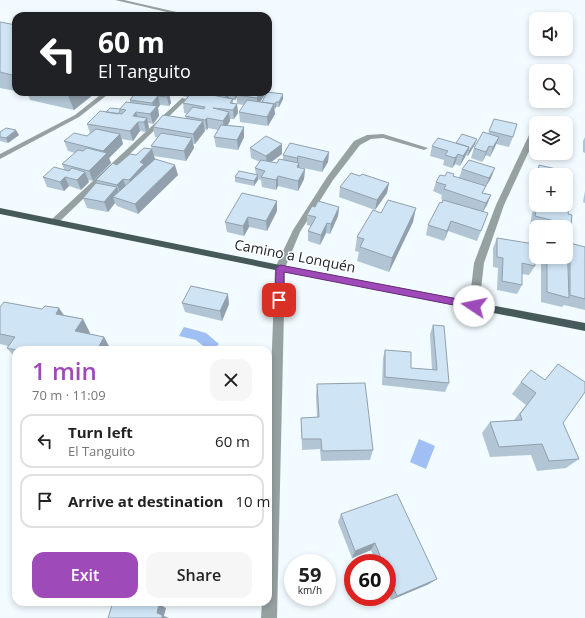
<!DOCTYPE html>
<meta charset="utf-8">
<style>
:root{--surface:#fff;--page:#f6f6f6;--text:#222;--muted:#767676;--line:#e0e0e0;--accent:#9e4ab9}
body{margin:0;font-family:"Open Sans",sans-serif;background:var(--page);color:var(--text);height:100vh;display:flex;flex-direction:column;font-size:15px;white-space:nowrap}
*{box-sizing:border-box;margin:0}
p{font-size:13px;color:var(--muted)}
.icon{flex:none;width:22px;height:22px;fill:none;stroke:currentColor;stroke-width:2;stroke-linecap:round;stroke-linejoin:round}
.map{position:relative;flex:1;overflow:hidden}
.drawer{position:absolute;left:12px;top:346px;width:260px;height:260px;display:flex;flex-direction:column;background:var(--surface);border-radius:12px;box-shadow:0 2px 6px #0003}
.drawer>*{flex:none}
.banner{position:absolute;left:12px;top:12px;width:260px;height:84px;border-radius:12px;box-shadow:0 2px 6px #0003;background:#202124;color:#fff;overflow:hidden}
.fabs{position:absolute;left:529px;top:12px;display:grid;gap:8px}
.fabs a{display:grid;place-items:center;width:44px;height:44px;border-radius:8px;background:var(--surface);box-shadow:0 2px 6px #0003;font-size:20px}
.speed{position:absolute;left:284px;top:554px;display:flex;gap:8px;font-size:20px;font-weight:700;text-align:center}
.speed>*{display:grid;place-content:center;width:52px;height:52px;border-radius:50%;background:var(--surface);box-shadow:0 2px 6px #0003;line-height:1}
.speed small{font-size:10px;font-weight:400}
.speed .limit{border:6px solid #d22;background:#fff;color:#111}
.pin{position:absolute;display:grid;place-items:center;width:34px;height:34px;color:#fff;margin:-17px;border-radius:8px;box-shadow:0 2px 6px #0006}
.me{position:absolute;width:44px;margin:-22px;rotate:281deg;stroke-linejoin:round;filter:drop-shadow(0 0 3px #0008)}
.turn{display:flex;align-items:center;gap:14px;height:84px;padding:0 20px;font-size:18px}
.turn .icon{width:52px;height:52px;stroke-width:2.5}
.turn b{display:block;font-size:28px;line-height:34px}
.round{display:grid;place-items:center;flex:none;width:42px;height:42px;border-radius:12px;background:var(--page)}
.summary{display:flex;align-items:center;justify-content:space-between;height:68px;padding:0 20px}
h1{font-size:24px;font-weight:600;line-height:30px;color:var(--accent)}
.cta{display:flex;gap:8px;margin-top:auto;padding:8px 20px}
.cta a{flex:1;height:46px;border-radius:12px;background:var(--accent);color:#fff;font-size:16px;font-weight:600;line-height:46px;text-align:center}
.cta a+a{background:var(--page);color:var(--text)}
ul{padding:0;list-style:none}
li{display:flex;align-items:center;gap:12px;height:54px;margin:0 8px 6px;padding:0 12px;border:2px solid var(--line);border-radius:12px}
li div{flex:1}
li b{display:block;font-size:15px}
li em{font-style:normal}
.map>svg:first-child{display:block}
</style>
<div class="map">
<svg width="585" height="618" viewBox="0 0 585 618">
<rect width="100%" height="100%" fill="#f2fbff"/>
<path fill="#9fbff5" d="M184,327L206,333L219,344L212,350H208L196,340L179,336Z
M419,439L435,446L426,469L410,462Z"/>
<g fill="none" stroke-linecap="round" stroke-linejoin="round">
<path fill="#96a1a2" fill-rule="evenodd" d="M104,92H111L79,117L0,159V154L75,115Z"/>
<path fill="#96a1a2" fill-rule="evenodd" d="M115,0H124L194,16H184Z
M182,98L187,99L57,224H51L50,222L51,220Z
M530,133H536V136L504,205L484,263L479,306L478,309H470L469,306L474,263L496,205Z
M383,134L428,148L424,150L383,138L371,139L360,145L333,180L300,232L285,268L277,618H261L262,602H268V453L275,268L293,230L327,177L354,141L367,135Z"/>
<path fill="#475a5b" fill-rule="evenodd" d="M0,208L280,265L585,323V331L280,271L0,214Z"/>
</g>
<path fill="#b2c5d4" d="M0,22L16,25V91L0,88Z
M20,92H93L94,94L74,110L30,100L27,93Z
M136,92H264V96L260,102H262L283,94V99L279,107H276L274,109L275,114L268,126L240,122L239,112L244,105L237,104V97L235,100H233V103L237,104L238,113L234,119H230V121L228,125L244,127V137L238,150L216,147L214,137L218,130L208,128L207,130L204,129L205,131L195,144H193L194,148L186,161L154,156L155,159L178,175L138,214L117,206L115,203L108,212L87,208L83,198L97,183L96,180L117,165L136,155L152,149L151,146L158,137H155L153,127L186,118L185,116L188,114L184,113L183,103L187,97L182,96V94H169L171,103L169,106L160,105L158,108L159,116L153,124L148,123L149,128L146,132L140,131L133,141L122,139L123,144L109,158L111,163L93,181L88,180L89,182L81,190L69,186L64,191L47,187L43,177L64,169L62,164L75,153L68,151L64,141L87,136L90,133L87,124L106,112L120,109L130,102V100Z
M494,119L513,137L509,147L496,144L490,157L486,155L482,162L471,158L474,148L488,134Z
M566,131L571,136L566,146Z
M0,132L19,135L8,143L0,141Z
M585,137V153L583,152V141Z
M477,139L475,144L468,156L466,155L460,166L455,164L452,168L443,165L444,160L430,156L432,146L456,143Z
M282,144V154L271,162L277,163L283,159V155L329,152L328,162L322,172L299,167V168L305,169L304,179L298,191L278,186L276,190L262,187L261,180L258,179V180L254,186L235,182V177L256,175L255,168L260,162L251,158L250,148Z
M539,165L569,172L568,192L567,195L570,196L568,214L572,215L571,225L566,232V227H536L530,226L532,213L537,205H566V175H536V196L531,195L534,175Z
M462,169L491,178L485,188L483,193L491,195L483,212L488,213L477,241L448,231L444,241L426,235L428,225L443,200L441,199L442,195L433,191L436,182L445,176H454L459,178Z
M389,183L387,193L375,210L339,197L340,187Z
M585,191V203L583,202Z
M277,201V211L267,231L249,227L244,236L227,232L225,222Z
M315,207H339L338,216L330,234L326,233L320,245L308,241V231L311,226L307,225V215Z
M413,222L389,272L357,261L359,252L355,251L357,237Z
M497,238L535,266L529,275L522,274V285L517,294L497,290L498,268L493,267V248Z
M570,243L585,247V310L564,305L562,307L541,302V257H566L567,247Z
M182,303L229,304L222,321L185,312Z
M0,307L42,309L59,308L64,315L83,319L90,333V334L104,337L111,350H16V359L7,348L8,346L0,344Z
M433,325L449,383L445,392L382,385L383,358L385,350L411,368L432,370L430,334Z
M558,364L563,423L579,459L566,468L537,471L531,455L490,457L482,433L490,422L514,420L526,405L512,394L521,382L545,380Z
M317,384L373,450L370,460L321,461L320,449L302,450L301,418L317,417L316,396Z
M341,514L429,584L391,600L387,590V563H376L371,550L352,558L338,522Z"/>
<path fill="#91a0ac" d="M68,92H93L94,94L74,110L67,93Z
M226,92H228L229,99L226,102L225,93Z
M234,92H240L236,95L237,97L235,100Z
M260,92H264V96L257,107V98Z
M169,93L171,103L169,106L167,97Z
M283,94V99L279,107V102Z
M158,96L160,105L158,108L159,116L153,124L150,114L154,110L152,103Z
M276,102V107L275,109V104Z
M237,104L238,113L234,119L233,110Z
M274,104L275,114L268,126L267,117Z
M136,112L139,122H138L140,131L133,141L130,131L133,116Z
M229,112L230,121L224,131L223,121Z
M147,118L149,128L146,132L144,122Z
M207,118L208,128L207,130L205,120Z
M203,121L205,131L195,144L193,134Z
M244,127V137L238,150L237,140Z
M16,130L19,135L8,143L6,138Z
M120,134L123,144L109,158L111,163L93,181L89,171L104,156L103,151Z
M499,137L495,147L490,157L493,147Z
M192,138L194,148L186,161L184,151Z
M477,139L475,144L468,156L469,151Z
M282,144V154L267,165L266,156Z
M489,146L486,155L482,162L486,152Z
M469,147L465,157L460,166L463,156Z
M152,149L155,159L132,190L129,180L140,162Z
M329,152L328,162L322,172L323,162Z
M458,154L455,164L452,168L455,158Z
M298,156V165L299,163V173L297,167V158Z
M175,165L178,175L138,214L135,204Z
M495,168L491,178L485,188L489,178Z
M305,169L304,179L298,191V181Z
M85,172L89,182L81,190L77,180Z
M258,175V180L254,186V181Z
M278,176V186L276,190V180Z
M65,177L69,186L64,191L60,182Z
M123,179L127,189L121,195L117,185Z
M389,183L387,193L375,210L377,200Z
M117,187L120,196L113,197L115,203L108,212L104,202Z
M491,195L487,205L482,213L486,203Z
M277,201V211L267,231L266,221Z
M339,207L338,216L330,234L331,224Z
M416,208L413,222L389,272L392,258Z
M248,217L249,227L244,236L243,226Z
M451,221L448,231L444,241L447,231Z
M327,223L326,233L320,245L321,235Z
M228,294L229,304L222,321L220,311Z
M59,308L68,322L56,314Z
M83,319L90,333L83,344L75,331Z
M104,337L111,350H97Z
M375,543L371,550L352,558L355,551Z
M437,579L429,584L391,600L397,596Z
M154,602H162L161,605L166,608L164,616L169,618H162L157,613Z"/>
<path fill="#cfe5f6" stroke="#91a0ac" d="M0,22L16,25V76L0,72Z
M136,92H159L169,93L167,97L158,96L152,103L130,100Z
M192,92H196L233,99L230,103L237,104L233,110L213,108L229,112L223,121L207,118L205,120L185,116L193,107L204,109L205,107L183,103Z
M238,92H260L257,98L236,95Z
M267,92L283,94L279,102H276L275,104L262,102Z
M247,100L274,104L267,117L239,112Z
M126,102L157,106L150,114L136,112L133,116L147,118L144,122H138L130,131L87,124L100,111L122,114L126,110L120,109Z
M110,108L120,109V111L118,114L106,112Z
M163,115L203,121L193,134L153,127Z
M494,119L517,124L513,137L489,131Z
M221,125L244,127L237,140L214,137Z
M6,128L16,130L6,138L0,137V132Z
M96,129L120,134L103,151L64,141L74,133L87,136Z
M566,131L572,132L571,136L566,135V142Z
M483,132L499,137L493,147L489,146L486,152L474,148Z
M161,133L192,138L184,151L151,146Z
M462,134L477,139L469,151L468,150L469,147L456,143Z
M266,136L282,144L266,156L250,148Z
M438,138L469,147L463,156L458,154L455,158L445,155L448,151L432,146Z
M290,143L329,152L323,162L298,156L297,158L283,155Z
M87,148L107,153L89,171L62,164L78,150L83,151Z
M144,148L152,149L140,162L144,164L129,180L123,179L117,185L96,180L113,163L117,165L130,154L136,155Z
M155,159L175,165L135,204L113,197Z
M279,159L299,163L297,167L305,169L298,181L278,176L276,180L261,177L265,171L255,168L261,160L277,163Z
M469,160L495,168L489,178L462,169Z
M539,165L569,172L568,192H566V175H538Z
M54,167L69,171L72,168L85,172L77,180L65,177L60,182L43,177Z
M239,171L258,175L254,181L235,177Z
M447,172L454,174L453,176L486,186L482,193L491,195L486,203L444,189L446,185L436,182L440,175L445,176Z
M351,173L360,176L362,174L389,183L377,200L340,187Z
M96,183L117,187L104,202L83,198Z
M242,193L277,201L266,221L248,217L243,226L225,222Z
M566,195L570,196L568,214L572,215L571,225L535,216L537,205H566Z
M388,200L416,208L392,258L360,247L364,239L357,237L373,210L381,213Z
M443,200L488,213L481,231L451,221L447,231L428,225L440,202L442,203Z
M318,201L339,207L331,224L327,223L321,235L308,231L316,217L307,215L312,206L315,207Z
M566,237H567L569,298L547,292V257H566Z
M497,238L534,244L535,266L522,263V285L502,281L503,258L497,257Z
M570,243L585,247V299L570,295Z
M191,286L228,294L220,311L182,303Z
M4,302L42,309L45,306L59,308L56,314L83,319L75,331L104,337L97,350H16L7,348L15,337L0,334V307Z
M433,325L444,326L449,383L385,377V350L411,352V368L437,370Z
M558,364L585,382V392L563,423L579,459L549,461L542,444L499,447L490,422L522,420L520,414L536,393L521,382L531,370L545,380Z
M365,383L373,450L322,451L321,439H302L301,418L319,417L317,384Z
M397,494L437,579L397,596L387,573V563H383L375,543L355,551L341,514Z
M113,602H154V603L159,604L157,613L162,615V618H108Z"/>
<path fill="#9e4ab9" stroke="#673078" d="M280,265L474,302L479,306L474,309L284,272V300L279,303L275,300L276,268Z"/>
<g text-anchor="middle" stroke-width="3" stroke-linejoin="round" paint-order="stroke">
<g font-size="14" fill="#171f22" stroke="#fff">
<text transform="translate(295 256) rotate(11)" y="5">Camino a Lonquén</text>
</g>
</g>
</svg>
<div class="fabs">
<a><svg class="icon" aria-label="sound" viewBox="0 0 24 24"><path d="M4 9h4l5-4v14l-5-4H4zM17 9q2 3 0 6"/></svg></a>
<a><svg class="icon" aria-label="search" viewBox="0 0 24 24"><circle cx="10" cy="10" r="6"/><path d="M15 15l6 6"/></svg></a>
<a><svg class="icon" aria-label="layers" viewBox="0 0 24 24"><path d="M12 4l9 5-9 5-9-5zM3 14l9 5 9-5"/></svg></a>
<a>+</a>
<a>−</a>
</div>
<div class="speed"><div>59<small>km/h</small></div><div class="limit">60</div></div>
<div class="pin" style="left:279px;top:300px;background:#d93025"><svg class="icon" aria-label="arrive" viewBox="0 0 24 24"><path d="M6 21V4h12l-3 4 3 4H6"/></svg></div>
<svg class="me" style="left:474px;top:306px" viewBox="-20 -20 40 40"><circle r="19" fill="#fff"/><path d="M0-13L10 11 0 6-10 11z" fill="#9e4ab9"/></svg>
<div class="banner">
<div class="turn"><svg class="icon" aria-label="left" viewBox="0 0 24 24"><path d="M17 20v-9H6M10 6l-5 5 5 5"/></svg><div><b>60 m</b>El Tanguito</div></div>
</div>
<section class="drawer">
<div class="summary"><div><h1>1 min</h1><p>70 m · 11:09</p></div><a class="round"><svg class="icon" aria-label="close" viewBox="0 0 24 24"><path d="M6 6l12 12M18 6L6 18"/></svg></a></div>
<ul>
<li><svg class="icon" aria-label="left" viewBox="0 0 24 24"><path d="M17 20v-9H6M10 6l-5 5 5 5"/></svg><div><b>Turn left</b><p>El Tanguito</p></div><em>60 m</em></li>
<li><svg class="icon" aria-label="arrive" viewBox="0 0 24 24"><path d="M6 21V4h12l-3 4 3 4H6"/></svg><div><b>Arrive at destination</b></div><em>10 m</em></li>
</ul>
<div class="cta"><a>Exit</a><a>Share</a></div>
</section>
</div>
